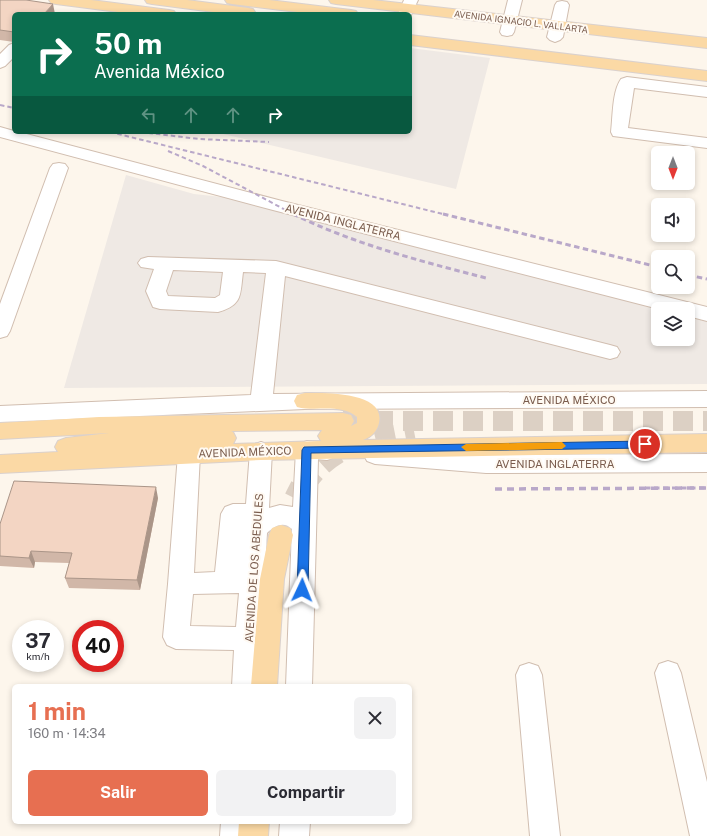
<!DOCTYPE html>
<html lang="es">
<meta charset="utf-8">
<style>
:root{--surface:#fff;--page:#f2f2f3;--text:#2b2b33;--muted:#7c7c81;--accent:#e76f51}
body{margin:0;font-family:"Public Sans",sans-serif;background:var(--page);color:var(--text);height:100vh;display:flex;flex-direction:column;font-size:15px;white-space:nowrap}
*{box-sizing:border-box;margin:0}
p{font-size:13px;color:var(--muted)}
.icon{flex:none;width:22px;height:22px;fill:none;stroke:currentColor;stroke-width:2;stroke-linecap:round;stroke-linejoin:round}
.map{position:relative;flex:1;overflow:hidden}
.sheet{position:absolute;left:12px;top:684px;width:400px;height:140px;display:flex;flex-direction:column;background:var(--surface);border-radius:6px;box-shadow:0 2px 6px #0003}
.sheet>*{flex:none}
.top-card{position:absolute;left:12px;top:12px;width:400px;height:122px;border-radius:6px;box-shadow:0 2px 6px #0003;background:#0b6e4f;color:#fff;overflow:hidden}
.needle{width:26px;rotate:180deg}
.tools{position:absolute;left:651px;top:146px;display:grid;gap:8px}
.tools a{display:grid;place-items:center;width:44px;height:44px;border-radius:6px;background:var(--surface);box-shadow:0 2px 6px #0003;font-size:20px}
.speed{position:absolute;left:12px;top:620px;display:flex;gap:8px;font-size:20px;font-weight:700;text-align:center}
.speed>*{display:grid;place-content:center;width:52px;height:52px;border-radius:50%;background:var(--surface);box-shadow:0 2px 6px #0003;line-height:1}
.speed small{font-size:10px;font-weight:400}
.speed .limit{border:6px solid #d22;background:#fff;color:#111}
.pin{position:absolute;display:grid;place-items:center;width:34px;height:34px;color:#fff;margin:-17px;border:2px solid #fff;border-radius:50%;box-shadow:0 1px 4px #0007}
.me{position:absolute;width:44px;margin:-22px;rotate:2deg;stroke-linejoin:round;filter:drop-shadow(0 0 3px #0008)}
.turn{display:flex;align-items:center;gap:14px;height:84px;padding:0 16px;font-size:18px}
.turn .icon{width:52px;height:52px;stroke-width:2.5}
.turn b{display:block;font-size:28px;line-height:34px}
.lanes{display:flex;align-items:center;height:38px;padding:0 16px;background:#0003;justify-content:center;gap:20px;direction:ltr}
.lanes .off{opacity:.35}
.round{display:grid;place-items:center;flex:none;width:42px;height:42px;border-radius:6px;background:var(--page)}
.overview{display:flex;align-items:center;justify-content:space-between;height:68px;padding:0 16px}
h1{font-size:24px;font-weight:700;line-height:30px;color:var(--accent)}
.cta{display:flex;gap:8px;margin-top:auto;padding:8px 16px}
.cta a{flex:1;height:46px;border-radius:6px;background:var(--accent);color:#fff;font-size:16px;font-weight:700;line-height:46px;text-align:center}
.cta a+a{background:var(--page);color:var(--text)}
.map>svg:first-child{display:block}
</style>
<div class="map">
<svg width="707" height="836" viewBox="0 0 707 836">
<rect width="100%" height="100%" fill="#fdf6ec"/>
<path fill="#efe9e4" d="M410,48L490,58L456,189L219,133L410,132Z
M126,175L194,194L258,201L678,309H658V339H688V312L707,316V384L64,388Z"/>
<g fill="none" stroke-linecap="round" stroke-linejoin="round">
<path stroke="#dcd0c4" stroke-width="20" stroke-dasharray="20 10" stroke-linecap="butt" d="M343,421H707
M303,488C332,445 366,440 414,431"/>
<path stroke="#dcd0c4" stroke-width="26" stroke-dasharray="26 13" stroke-linecap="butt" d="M281,535L292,509L303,487"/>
<g stroke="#d1beb0" stroke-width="2">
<path id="minor" d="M404,0H418L410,17V14H398Z
M508,0H522L514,32L512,35L507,36L502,35L500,32Z
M562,1L567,2L569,5L563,37L560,40L555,42L550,40L547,37L555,5L557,2Z
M14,43V57L5,66L0,68V54L9,45Z
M627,77L707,87V97L634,88L628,128L707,138V148L613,136L611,132C613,116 612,92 621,79Z
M0,127L14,131V132H19L282,201L707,307V321L688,316V309H659L273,210L0,137Z
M59,163L65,164L68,168L10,331L7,336L0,338V304L50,168L53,164Z
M148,257L276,261L610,345L617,347L620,352L617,357L610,359L285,276L273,394L707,391V407L305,409L0,422V406L251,395L266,273L243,272C240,295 243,305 218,312L160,309L153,307L146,291L154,269L141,267L138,263L141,259ZM173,270L223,272L220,295L215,298L168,296L166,291Z
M307,441L327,442L335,445L338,451L335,457L327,460L318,459L312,686H286L292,529C284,521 275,525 267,533L258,686H232L234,650L176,649L167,645L163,637L168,584L178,454L181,448L189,445L197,448L200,454L194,573L215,572L221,514L225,507L233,504H246L250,451L253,445L261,442L269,445L272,451L269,508L280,505L293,507L296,450L299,444ZM239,593L236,627L190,626L193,594Z
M375,446L486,455L707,454V472L486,473L375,464L367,461L364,455L367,449Z
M668,661L677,664L681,673L707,782V836H690L655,673L659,664Z
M529,663L538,666L542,675L560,836H530L516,675L520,666Z
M221,822H251L250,836H220Z
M280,822H310L309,836H279Z"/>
</g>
<g stroke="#dad1cd" stroke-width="2">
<path id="major" d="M49,0H91L169,10L174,11L176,14H134L56,4L51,3Z
M145,0H187L248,8L253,9L255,12L254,14H229L152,4L147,3Z
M225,0H269L351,10L356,11L358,14H314L232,4L227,3Z
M329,0H373L707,38V48L336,4L331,3Z
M410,35L707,71V81L410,45Z
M305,393C323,393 386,391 379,423C377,432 371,437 363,440L707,434V452L261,460L0,473V455L58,452L55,447L58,441L66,438L109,433L0,439V423L99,417L343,413L351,415L354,421L351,426L357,423V417C341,403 316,412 297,407L294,401L297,395ZM322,430L318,436L321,441L233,444L236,438L233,432L231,431Z
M281,525L290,528L293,535L284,579L277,686H251L260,579L269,535L272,528Z
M239,822H269L268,836H238Z"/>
</g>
<use href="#minor" fill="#fff" fill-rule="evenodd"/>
<use href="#major" fill="#fbd9a5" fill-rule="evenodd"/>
<path stroke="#b9a8c9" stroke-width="2" stroke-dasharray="4.5 3" stroke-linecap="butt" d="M0,105L14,108
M110,132L447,215
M141,132L199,139L269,142
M168,151L203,166L295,215"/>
<path stroke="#b9a8c9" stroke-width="3" stroke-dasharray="5.5 3.5" stroke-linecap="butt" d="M293,214C354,244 420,261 486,278
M443,214L658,267
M688,275L707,279
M645,488H707"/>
<path stroke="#b9a8c9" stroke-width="3.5" stroke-dasharray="7 5" stroke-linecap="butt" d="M495,489L707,488"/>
</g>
<path fill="#d1b7a8" d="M0,0L14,14V42L0,40Z
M158,498L140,590L69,588L65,578L69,563L35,562L34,568L0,566V524Z"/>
<path fill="#aa9588" d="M53,4L55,14H44Z
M156,487L158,498L140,590L137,580Z
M31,551L35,562L34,568L29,558Z"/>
<path fill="#f3d5c3" stroke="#aa9588" d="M0,0H26L53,4L44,14H14V32L0,30Z
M14,481L156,487L137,580L65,578L72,553L31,551L29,558L0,556V524Z"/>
<path fill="#1a73e8" stroke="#114b97" d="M645,441L650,444L645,448L311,453L308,590L306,593L302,595L299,593L297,590L302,450L304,447Z"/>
<path fill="#f59e0b" d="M562,442L566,446L562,449L466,451L461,447L466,444Z"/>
<g text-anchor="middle" stroke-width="4" stroke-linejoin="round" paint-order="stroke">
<g font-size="9" fill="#7a5c4d" stroke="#fffaf3">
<text transform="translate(521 22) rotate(7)" y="3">AVENIDA IGNACIO L. VALLARTA</text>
</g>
<g font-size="11" fill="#7a5c4d" stroke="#fffaf3">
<text transform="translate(343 222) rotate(14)" y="4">AVENIDA INGLATERRA</text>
<text x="569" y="404">AVENIDA MÉXICO</text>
<text transform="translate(245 452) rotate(-2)" y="4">AVENIDA MÉXICO</text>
<text x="555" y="468">AVENIDA INGLATERRA</text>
<text transform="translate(254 568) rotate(-86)" y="4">AVENIDA DE LOS ABEDULES</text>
</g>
</g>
</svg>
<div class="tools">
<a><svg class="needle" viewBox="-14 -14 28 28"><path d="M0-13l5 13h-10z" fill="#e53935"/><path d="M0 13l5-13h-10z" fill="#7c7c81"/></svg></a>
<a><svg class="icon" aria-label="sound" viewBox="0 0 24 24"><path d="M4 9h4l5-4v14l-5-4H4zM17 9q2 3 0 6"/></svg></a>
<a><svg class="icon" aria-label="search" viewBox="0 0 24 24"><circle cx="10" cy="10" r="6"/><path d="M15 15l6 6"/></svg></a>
<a><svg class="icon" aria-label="layers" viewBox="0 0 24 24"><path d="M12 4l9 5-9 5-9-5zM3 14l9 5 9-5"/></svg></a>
</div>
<div class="speed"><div>37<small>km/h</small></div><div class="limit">40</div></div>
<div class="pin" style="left:645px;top:444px;background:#d93025"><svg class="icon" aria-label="arrive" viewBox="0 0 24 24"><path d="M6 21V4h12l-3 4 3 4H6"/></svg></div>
<svg class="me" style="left:302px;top:590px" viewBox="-20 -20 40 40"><path d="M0-17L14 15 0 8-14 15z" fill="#1a73e8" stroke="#fff" stroke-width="4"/></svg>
<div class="top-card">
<div class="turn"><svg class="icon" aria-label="right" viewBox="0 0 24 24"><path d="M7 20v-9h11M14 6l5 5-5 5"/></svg><div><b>50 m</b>Avenida México</div></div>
<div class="lanes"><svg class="icon off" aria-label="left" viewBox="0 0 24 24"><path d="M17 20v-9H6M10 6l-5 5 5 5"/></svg><svg class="icon off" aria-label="ahead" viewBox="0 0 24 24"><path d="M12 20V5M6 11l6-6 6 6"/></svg><svg class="icon off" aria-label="ahead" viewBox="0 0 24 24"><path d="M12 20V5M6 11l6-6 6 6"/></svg><svg class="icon" aria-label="right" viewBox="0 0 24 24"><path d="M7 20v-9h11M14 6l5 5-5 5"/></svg></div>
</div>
<section class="sheet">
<div class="overview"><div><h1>1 min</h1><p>160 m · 14:34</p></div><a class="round"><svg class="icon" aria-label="close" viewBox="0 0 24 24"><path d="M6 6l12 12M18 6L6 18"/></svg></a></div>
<div class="cta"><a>Salir</a><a>Compartir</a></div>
</section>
</div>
